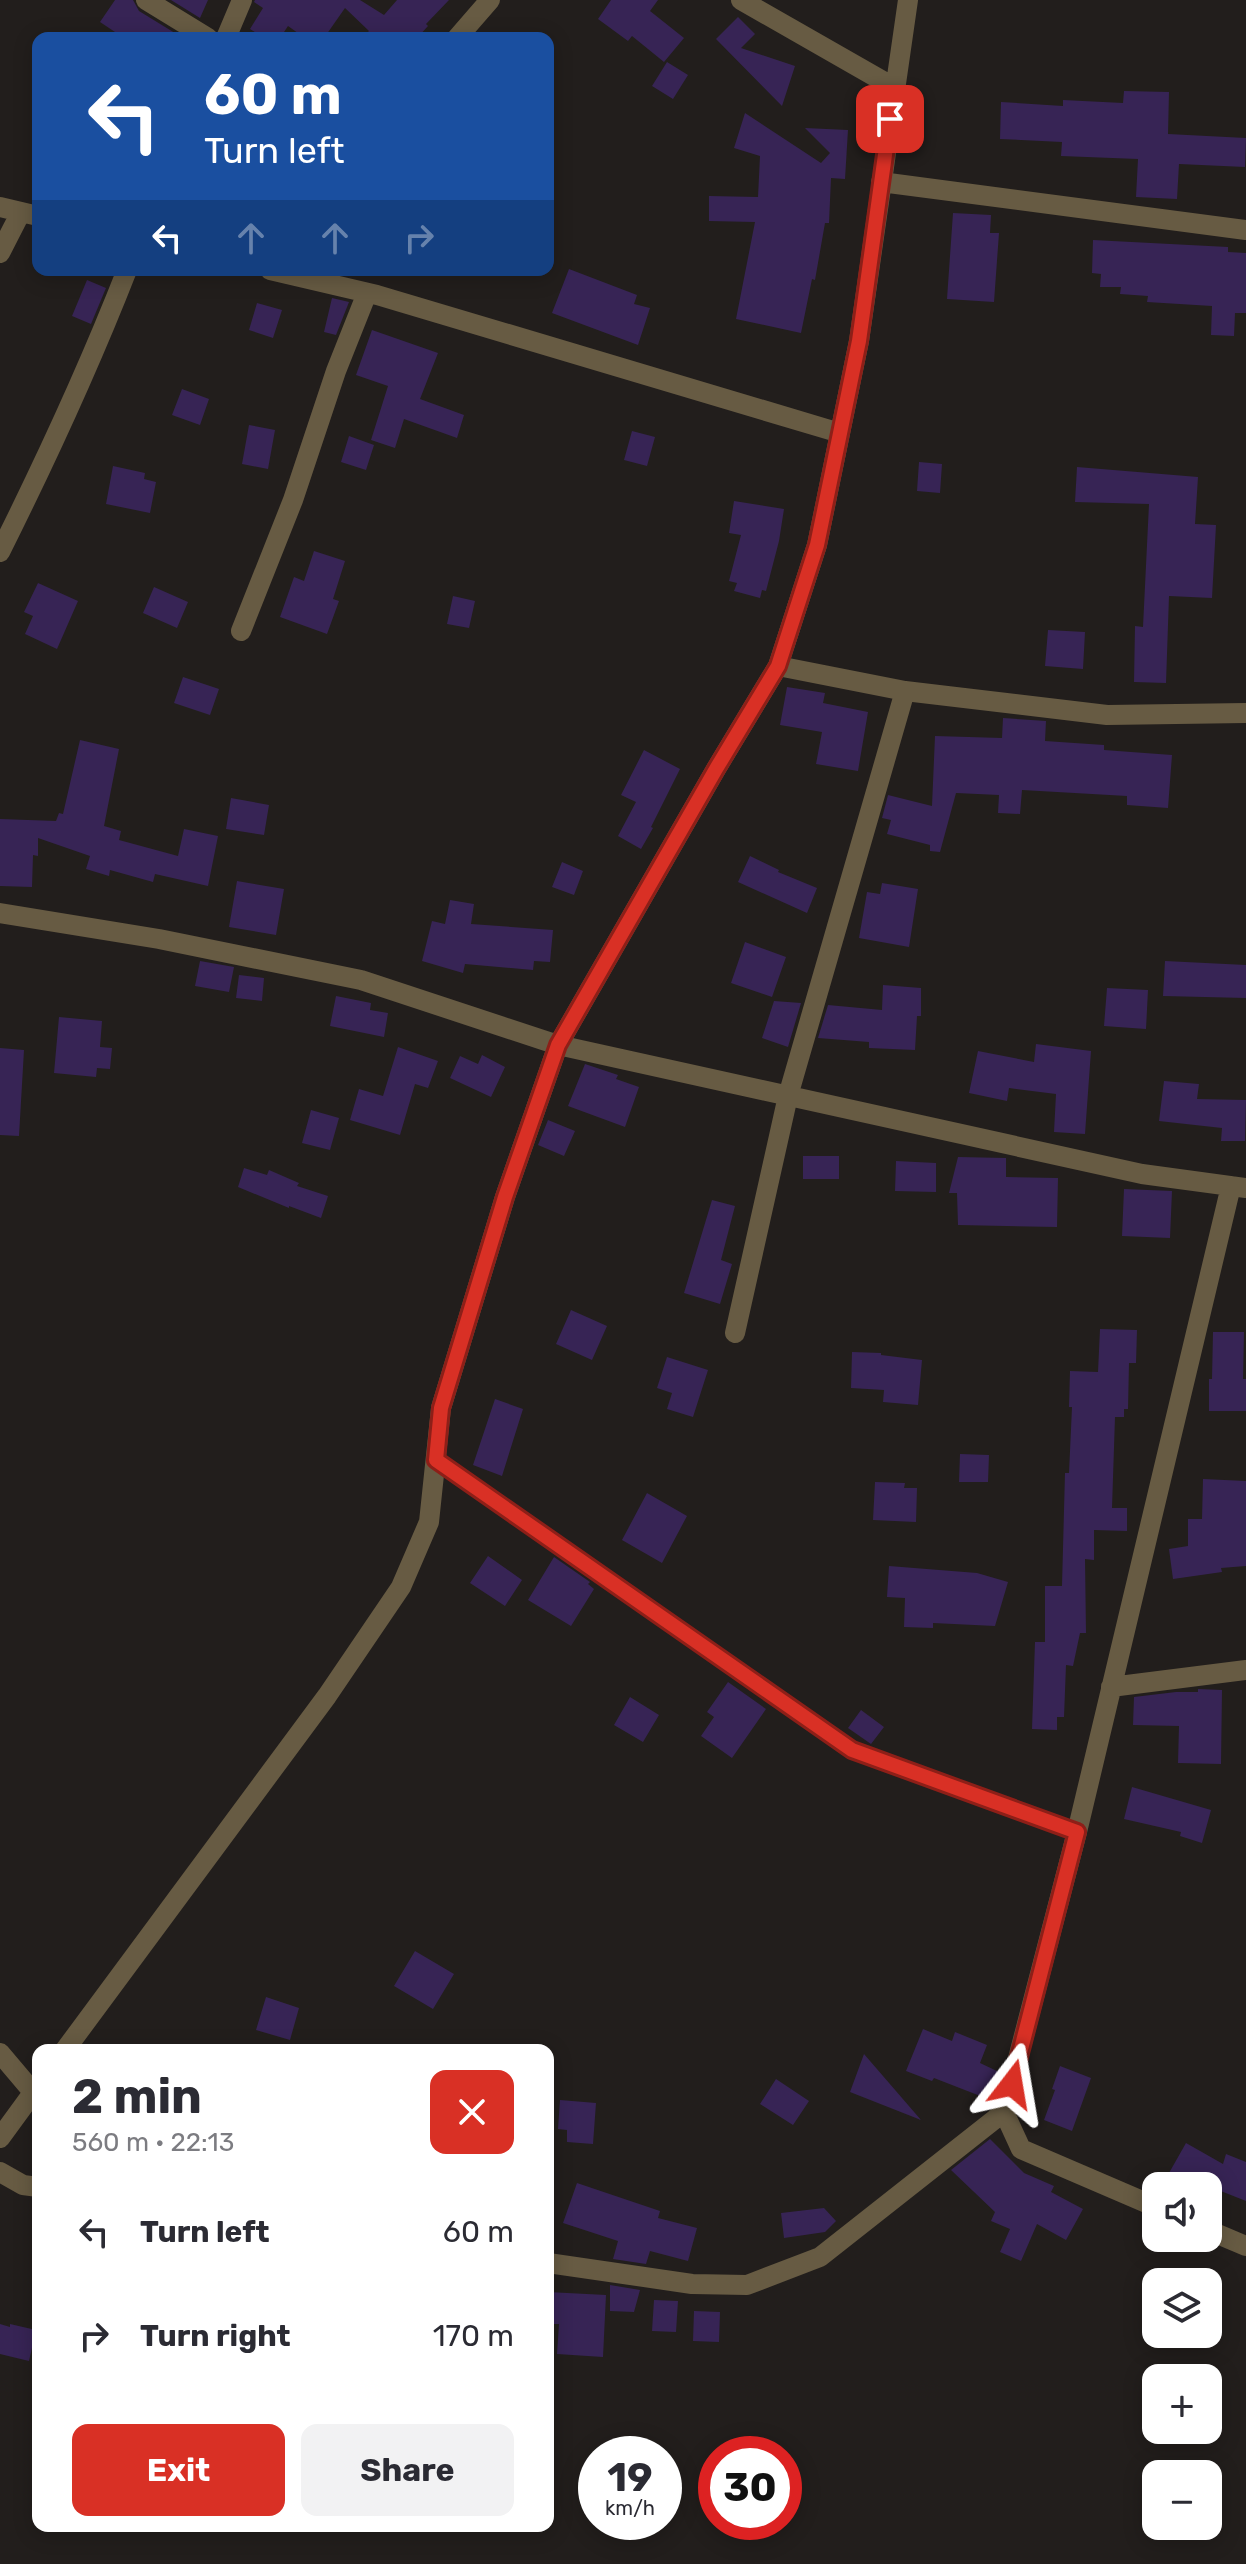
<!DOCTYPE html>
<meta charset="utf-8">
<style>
:root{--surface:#fff;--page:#f2f2f3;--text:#2b2b33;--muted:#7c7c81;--accent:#d93025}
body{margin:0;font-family:Rubik,sans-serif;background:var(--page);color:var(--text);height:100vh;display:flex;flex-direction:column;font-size:30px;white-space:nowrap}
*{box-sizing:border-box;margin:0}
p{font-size:26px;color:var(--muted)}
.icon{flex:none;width:44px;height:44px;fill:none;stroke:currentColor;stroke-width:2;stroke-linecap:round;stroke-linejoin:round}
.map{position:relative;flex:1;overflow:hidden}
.panel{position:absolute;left:32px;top:2044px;width:522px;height:488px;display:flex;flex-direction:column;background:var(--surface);border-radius:16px;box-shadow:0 4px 20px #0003}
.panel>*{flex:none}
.top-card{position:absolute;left:32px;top:32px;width:522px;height:244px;border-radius:16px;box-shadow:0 4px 20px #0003;background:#1a4fa0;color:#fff;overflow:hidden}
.buttons{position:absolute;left:1142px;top:2172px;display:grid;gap:16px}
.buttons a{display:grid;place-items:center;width:80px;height:80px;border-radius:16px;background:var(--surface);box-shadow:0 4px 20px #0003;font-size:40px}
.speed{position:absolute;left:578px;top:2436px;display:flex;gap:16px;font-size:40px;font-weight:700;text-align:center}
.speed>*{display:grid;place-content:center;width:104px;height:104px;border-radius:50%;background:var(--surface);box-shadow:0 4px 20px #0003;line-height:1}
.speed small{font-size:20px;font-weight:400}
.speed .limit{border:12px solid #d22;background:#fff;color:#111}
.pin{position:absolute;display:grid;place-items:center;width:68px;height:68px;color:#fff;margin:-34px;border-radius:16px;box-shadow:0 4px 12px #0006}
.me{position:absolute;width:88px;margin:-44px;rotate:14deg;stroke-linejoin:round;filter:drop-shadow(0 0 6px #0008)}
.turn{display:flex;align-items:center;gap:28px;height:168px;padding:0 40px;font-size:36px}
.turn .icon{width:104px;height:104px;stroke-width:2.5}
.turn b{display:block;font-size:56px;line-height:68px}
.lanes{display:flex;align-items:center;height:76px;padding:0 40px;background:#0003;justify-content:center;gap:40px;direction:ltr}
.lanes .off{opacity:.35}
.round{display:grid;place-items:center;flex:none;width:84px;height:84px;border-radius:16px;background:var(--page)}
.overview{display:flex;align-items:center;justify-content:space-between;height:136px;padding:0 40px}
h1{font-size:48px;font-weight:700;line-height:60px}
.button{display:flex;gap:16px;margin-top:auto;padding:16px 40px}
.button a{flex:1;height:92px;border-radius:16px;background:var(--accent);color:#fff;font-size:32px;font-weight:700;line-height:92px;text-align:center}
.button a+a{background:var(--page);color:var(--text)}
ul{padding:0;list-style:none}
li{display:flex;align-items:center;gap:24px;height:104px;padding:0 40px}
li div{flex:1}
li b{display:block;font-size:30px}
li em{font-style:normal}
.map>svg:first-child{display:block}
</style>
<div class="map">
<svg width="1246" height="2564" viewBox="0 0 1246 2564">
<rect width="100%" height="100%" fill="#221e1c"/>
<path fill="#372455" d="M115,0H133L139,11L183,38H124L100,22Z
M171,0H208L200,18Z
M255,0H360L384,15L397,0H449L426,24L428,26L418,37L420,38H362L369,31L345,8L324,38H305L288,26L280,38H264L250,29L263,8L254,2Z
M611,0H658L650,11L684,38L664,62L632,36L628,41L598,19Z
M738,17L755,34L741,48L795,66L782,106L716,39Z
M667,62L688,75L673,99L652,86Z
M1124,91L1169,92L1168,134L1246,138L1245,167L1179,164L1177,199L1136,197L1138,159L1061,156L1062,142L1000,139L1001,102L1063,106V100L1123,103Z
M745,113L821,163L830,153L805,128L848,130L845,179L831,178L829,223H825L815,280L812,279L801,333L736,319L755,222L709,221V196L758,197L760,156L734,148Z
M953,213L991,215L990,233H999L994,302L947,299Z
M1093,240L1228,247V252L1246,253V313H1235L1234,336L1211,335L1212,306L1147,302L1148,296L1120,294L1121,287H1100L1101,274L1092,273Z
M569,269L637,295L634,304L650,308L638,345L552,313Z
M87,280L106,288L91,324L72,316Z
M332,298L349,302L336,335L324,332Z
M257,303L282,310L273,338L249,330Z
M372,330L438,353L420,399L464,415L457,438L404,419L395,448L371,440L388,386L356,375Z
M182,389L209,399L200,425L172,415Z
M249,425L275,430L268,469L242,464Z
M632,431L655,437L647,466L624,460Z
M349,436L374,445L366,470L341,462Z
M919,462L942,464L940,493L917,491Z
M113,466L145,473L144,479L156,482L150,513L106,504Z
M1077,467L1198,477L1195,524L1216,525L1212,598L1169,596L1166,683L1134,682L1135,626L1143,627L1149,504L1075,502Z
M734,501L784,509L779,541L766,591L762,590L760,598L734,591L737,583L729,581L741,535L729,533Z
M314,551L345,561L333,599L339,601L327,634L280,617L294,577L304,581Z
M38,583L78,601L57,649L25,634L33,616L24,612Z
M154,587L188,602L177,628L143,613Z
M453,596L475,601L469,628L447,624Z
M1048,630L1085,632L1083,669L1045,666Z
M183,677L219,689L210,715L174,703Z
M787,687L825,693L823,703L868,712L858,771L816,764L822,732L780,725Z
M1003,718L1046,721L1045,741L1104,745V750L1172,755L1168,808L1127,805V796L1022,790L1020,814L998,813L999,795L956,793L940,852L930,851V845L887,834L891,820L882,818L888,795L932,806L935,736L1002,738Z
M80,740L119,749L104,826L121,831L119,840L178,856L184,829L218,836L208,886L155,874L153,882L110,870L109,876L86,869L90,856L38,838V856L33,855L32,887L0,886V819L56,821L59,813L63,814Z
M644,750L680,769L651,827L653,828L641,849L618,836L636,802L621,795Z
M231,798L269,805L264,835L226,829Z
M750,856L779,870L778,872L817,888L807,913L738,882Z
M562,862L583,871L574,895L552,887Z
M237,881L284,889L276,935L229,927Z
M882,883L918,889L909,947L859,938L867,892L880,894Z
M450,900L474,904L471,924L553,930L550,962L534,961L533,970L465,964L463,973L422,961L432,921L445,924Z
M745,942L786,957L772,997L731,983Z
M200,961L234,967L229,992L195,986Z
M1165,961L1246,965V998L1163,996Z
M239,975L264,978L262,1001L236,998Z
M883,985L921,988V1016H917L915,1050L869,1048V1042L818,1038L828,1005L882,1010Z
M1107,988L1148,990L1146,1029L1104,1026Z
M336,996L371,1003L370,1010L388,1013L384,1037L330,1026Z
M774,1001L801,1003L788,1047L762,1038Z
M59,1017L102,1021L100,1047L112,1048L110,1069L97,1068L96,1077L54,1073Z
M1036,1044L1091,1051L1085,1134L1054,1132L1056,1094L1009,1088L1007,1101L969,1093L978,1051L1034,1062Z
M398,1047L438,1061L428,1088L415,1084L400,1135L350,1120L359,1089L383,1096Z
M0,1048L24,1050L19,1136L0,1135Z
M482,1055L505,1067L491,1097L450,1078L460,1056L478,1064Z
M585,1064L618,1075L616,1079L639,1087L625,1127L568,1106Z
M1164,1081L1199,1084L1197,1099L1246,1100L1245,1141H1221L1222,1128L1159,1121Z
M311,1110L339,1118L330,1150L302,1143Z
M548,1120L575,1131L564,1156L538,1145Z
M803,1156H839V1179H803Z
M958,1157L1006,1158V1177L1058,1178L1057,1227L958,1225L957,1193H949Z
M896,1161L936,1163V1192L895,1191Z
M244,1168L267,1175L269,1170L299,1183L297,1186L328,1196L321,1218L289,1206V1208L238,1187Z
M1124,1189L1172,1191L1170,1238L1122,1236Z
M712,1200L735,1206L721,1260L732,1264L720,1304L684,1293Z
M571,1310L607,1326L592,1360L556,1344Z
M1100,1329L1137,1330L1136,1363H1129L1128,1409H1124V1417H1115L1112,1508H1127V1531L1094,1530V1560L1085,1559L1086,1633H1080L1073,1666L1066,1665L1064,1717H1057V1730L1032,1729L1035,1642H1045V1586H1062L1065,1473H1069L1072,1407H1069L1070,1371L1098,1372Z
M1213,1332H1244L1243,1379H1246V1411H1209V1379H1212Z
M852,1352L881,1353V1355L922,1360L918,1405L883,1402L884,1390L851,1388Z
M667,1357L708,1370L693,1417L667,1409L672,1393L657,1388Z
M495,1399L523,1409L502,1476L473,1465Z
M960,1454L989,1455L988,1482H959Z
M1203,1479L1246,1481V1566L1221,1568L1222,1572L1173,1579L1169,1549L1188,1546V1519H1202Z
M875,1482L905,1483L904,1488H917L916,1522L873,1520Z
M647,1493L687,1516L662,1563L622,1540Z
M488,1556L522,1580L505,1606L470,1583Z
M554,1557L590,1582L588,1584L594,1589L571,1626L528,1600Z
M889,1566L977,1573L1008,1582L995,1626L933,1623V1628L904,1627L905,1598L887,1597Z
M728,1682L766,1709L732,1758L701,1736L714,1717L707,1712Z
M1198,1689L1222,1690L1221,1764L1178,1763L1179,1726L1133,1725L1134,1697L1176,1692H1198Z
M630,1697L659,1715L643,1742L614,1725Z
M861,1710L884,1727L871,1744L848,1728Z
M1132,1787L1211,1810L1202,1843L1180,1836L1181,1832L1124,1819Z
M415,1951L454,1974L433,2009L394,1986Z
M266,1997L299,2008L290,2040L256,2030Z
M923,2029L952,2041L955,2032L987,2045L980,2063L999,2072L988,2099L934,2078L932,2081L906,2071Z
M864,2054L921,2120L850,2092Z
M1060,2066L1091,2078L1072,2131L1044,2120L1055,2090L1052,2089Z
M776,2079L809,2101L793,2125L760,2104Z
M560,2100L596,2103L593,2144L567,2142V2130L558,2129Z
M990,2139L1024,2173L1054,2186L1051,2192L1083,2209L1066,2240L1037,2224L1021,2261L1000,2252L1010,2229L991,2221L995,2212L951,2170Z
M1186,2143L1223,2164L1226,2154L1246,2162V2201L1208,2186H1191L1169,2173Z
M577,2183L660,2211L658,2218L697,2228L688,2261L650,2251L646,2264L613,2259L618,2241L563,2223Z
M824,2208L836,2221L825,2232L784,2238L781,2213Z
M610,2285L640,2290L634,2312L610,2311Z
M548,2292L606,2295L603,2357L557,2354L559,2324H548Z
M654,2300L678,2301L676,2332L652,2331Z
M694,2311L720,2312L719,2342L693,2341Z
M0,2324L10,2327V2324L36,2330L29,2361L0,2354Z"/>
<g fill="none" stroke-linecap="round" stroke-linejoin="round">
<path stroke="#675b43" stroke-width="18" d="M436,1460L852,1750L1077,1832"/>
<path stroke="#675b43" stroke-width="20" d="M146,0L208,38
M741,0L895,88
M226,38L242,0
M457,38L490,0
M881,182L1246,230
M0,207L38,216
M0,253L21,212
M270,270L377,295L840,433
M0,552C46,460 89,367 127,270
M241,631L293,500L336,371L367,293
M778,666L905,691L1107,715L1246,713
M0,913L159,939L361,980L558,1045L1142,1174L1246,1188
M735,1333L788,1096L905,691
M1111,1687L1246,1670
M65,2050L327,1696L401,1587L429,1522L441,1408L505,1197L558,1045L716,769L778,666L817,545L859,341L908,0
M0,2053L33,2092
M0,2138L38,2086
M0,2172L23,2185L38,2187
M1156,2207L1021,2149L1004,2112L1077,1832L1231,1186
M1208,2230L1246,2246
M548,2263L692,2284L747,2285L820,2257L1004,2112"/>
</g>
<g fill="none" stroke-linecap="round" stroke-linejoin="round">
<g stroke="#8d1f18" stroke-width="20">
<path id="route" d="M890,119L859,341L817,545L778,666L716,769L558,1045L505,1197L441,1408L436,1460L852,1750L1077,1832L1012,2084"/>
</g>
<use href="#route" stroke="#d93025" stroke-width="14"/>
</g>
</svg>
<div class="buttons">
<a><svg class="icon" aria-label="sound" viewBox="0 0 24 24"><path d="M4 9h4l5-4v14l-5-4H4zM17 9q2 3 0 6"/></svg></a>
<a><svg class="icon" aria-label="layers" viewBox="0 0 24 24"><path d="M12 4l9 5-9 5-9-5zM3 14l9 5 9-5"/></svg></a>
<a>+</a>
<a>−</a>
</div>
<div class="speed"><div>19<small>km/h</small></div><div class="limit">30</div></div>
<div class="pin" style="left:890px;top:119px;background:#d93025"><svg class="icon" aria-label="arrive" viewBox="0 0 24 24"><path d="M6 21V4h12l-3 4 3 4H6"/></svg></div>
<svg class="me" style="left:1012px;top:2084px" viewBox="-20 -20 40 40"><path d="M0-17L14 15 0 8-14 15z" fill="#d93025" stroke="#fff" stroke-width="4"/></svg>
<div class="top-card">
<div class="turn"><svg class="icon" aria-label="left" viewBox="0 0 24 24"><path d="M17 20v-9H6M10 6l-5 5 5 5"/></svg><div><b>60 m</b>Turn left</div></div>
<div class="lanes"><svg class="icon" aria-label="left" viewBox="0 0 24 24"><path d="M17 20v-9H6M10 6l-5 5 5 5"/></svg><svg class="icon off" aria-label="ahead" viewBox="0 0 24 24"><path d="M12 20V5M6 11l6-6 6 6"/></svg><svg class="icon off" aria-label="ahead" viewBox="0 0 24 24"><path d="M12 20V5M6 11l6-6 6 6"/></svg><svg class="icon off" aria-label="right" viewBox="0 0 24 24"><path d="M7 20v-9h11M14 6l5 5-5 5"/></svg></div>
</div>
<section class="panel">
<div class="overview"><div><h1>2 min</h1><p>560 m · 22:13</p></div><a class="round" style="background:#d93025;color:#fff"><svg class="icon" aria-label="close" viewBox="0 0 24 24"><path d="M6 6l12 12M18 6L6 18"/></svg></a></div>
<ul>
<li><svg class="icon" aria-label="left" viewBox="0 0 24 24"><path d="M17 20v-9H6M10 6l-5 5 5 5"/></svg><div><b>Turn left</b></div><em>60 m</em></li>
<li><svg class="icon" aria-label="right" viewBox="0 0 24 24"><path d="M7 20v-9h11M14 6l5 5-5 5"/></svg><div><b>Turn right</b></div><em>170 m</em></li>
</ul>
<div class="button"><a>Exit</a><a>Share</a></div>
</section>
</div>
